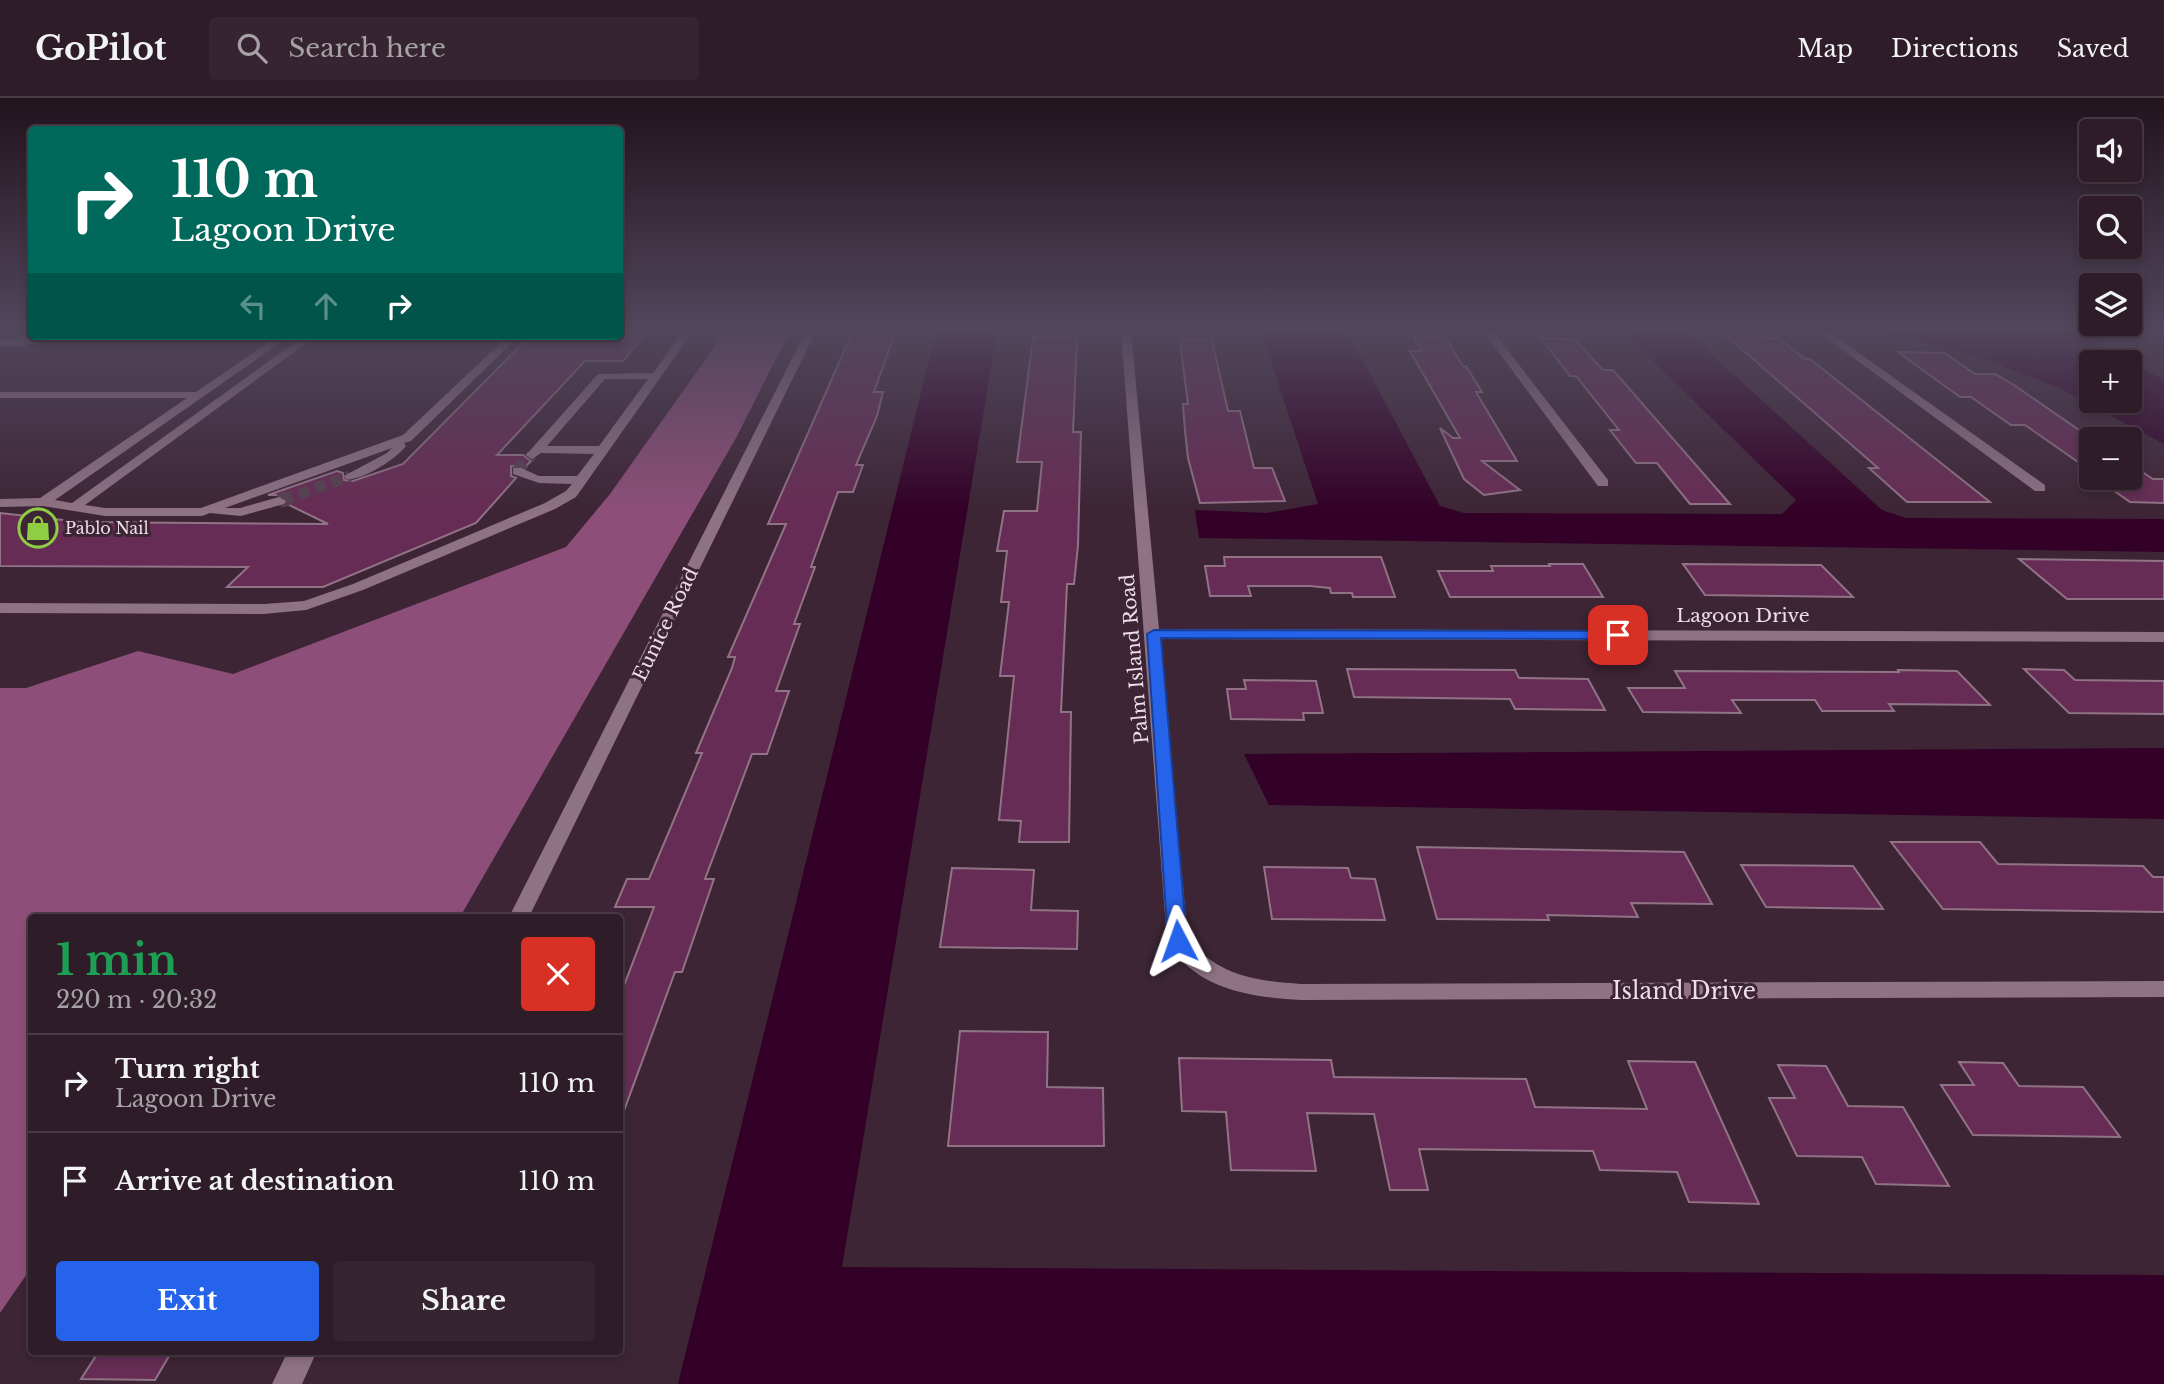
<!DOCTYPE html>
<meta charset="utf-8">
<style>
:root{--surface:#2e1c28;--page:#362530;--text:#f1f3f6;--muted:#a7a1a8;--line:#493a45;--accent:#2563eb}
body{margin:0;font-family:"Libre Baskerville",serif;background:var(--page);color:var(--text);height:100vh;display:flex;flex-direction:column;font-size:26px;white-space:nowrap}
*{box-sizing:border-box;margin:0}
p{font-size:23px;color:var(--muted)}
.icon{flex:none;width:38px;height:38px;fill:none;stroke:currentColor;stroke-width:2;stroke-linecap:round;stroke-linejoin:round}
.map{position:relative;flex:1;overflow:hidden}
.side{position:absolute;left:28px;top:816px;width:595px;height:441px;display:flex;flex-direction:column;background:var(--surface);border-radius:7px;box-shadow:0 4px 10px #0003,0 0 0 2px var(--line)}
.side>*{flex:none}
.guide{position:absolute;left:28px;top:28px;width:595px;height:214px;border-radius:7px;box-shadow:0 4px 10px #0003,0 0 0 2px var(--line);background:#00695c;color:#fff;overflow:hidden}
.tools{position:absolute;left:2079px;top:21px;display:grid;gap:14px}
.tools a{display:grid;place-items:center;width:63px;height:63px;border-radius:7px;background:var(--surface);box-shadow:0 4px 10px #0003,0 0 0 2px var(--line);font-size:35px}
.pin{position:absolute;display:grid;place-items:center;width:60px;height:60px;color:#fff;margin:-30px;border-radius:14px;box-shadow:0 4px 10px #0006}
.me{position:absolute;width:77px;margin:-38px;rotate:356deg;stroke-linejoin:round;filter:drop-shadow(0 0 5px #0008)}
.turn{display:flex;align-items:center;gap:24px;height:147px;padding:0 28px;font-size:32px}
.turn .icon{width:91px;height:91px;stroke-width:2.5}
.turn b{display:block;font-size:49px;line-height:60px}
.lanes{display:flex;align-items:center;height:66px;padding:0 28px;background:#0003;justify-content:center;gap:35px;direction:ltr}
.lanes .off{opacity:.35}
.round{display:grid;place-items:center;flex:none;width:74px;height:74px;border-radius:7px;background:var(--page)}
.summary{display:flex;align-items:center;justify-content:space-between;height:119px;padding:0 28px}
h1{font-size:42px;font-weight:800;line-height:52px;color:#1e9e55}
.button{display:flex;gap:14px;margin-top:auto;padding:14px 28px}
.button a{flex:1;height:80px;border-radius:7px;background:var(--accent);color:#fff;font-size:28px;font-weight:800;line-height:80px;text-align:center}
.button a+a{background:var(--page);color:var(--text)}
ul{padding:0;list-style:none}
li{display:flex;align-items:center;gap:21px;height:98px;padding:0 28px;border-top:2px solid var(--line)}
li div{flex:1}
li b{display:block;font-size:26px}
li em{font-style:normal}
header{display:flex;align-items:center;gap:42px;box-sizing:border-box;height:98px;padding:0 35px;background:var(--surface);border-bottom:2px solid var(--line)}
header strong{font-size:33px}
nav{display:flex;gap:38px;margin-inline-start:auto;font-size:24px}
.search{width:490px;height:63px;background:var(--page);display:flex;align-items:center;gap:18px;box-sizing:border-box;padding:0 24px;border-radius:7px;color:var(--muted);font-size:26px}
.map>svg:first-child{display:block}
</style>
<header>
<strong>GoPilot</strong>
<div class="search"><svg class="icon" aria-label="search" viewBox="0 0 24 24"><circle cx="10" cy="10" r="6"/><path d="M15 15l6 6"/></svg>Search here</div>
<nav><a>Map</a><a>Directions</a><a>Saved</a></nav>
</header>
<div class="map">
<svg width="2164" height="1286" viewBox="0 0 2164 1286">
<rect width="100%" height="100%" fill="#3d2535"/>
<path fill="#8d4f79" d="M721,233H790L736,340L460,819H32L31,1170L0,1215V590H26L138,553L233,576L566,449L610,396L715,248Z"/>
<path fill="#330027" fill-rule="evenodd" d="M936,233H997L842,1169L2164,1177V1286H678Z
M1261,233H1347L1440,408L1464,415L1782,416L1796,402L1622,233H1686L1882,412L1906,420L2164,421V454L1199,440L1195,412L1267,415L1318,406Z
M1871,233H2074L2164,282V346L2057,289L1974,257ZM2091,264H2130V303H2091Z
M2164,650V721L1269,707L1244,656Z"/>
<path fill="#672c55" stroke="#917386" stroke-width="2" d="M1721,233H1756L1764,240H1778L1805,261H1810L1990,404H1907L1869,370H1878Z
M852,235H895L874,294H883L877,318L856,367H863L853,394H838L811,469H815L794,526H800L776,593H789L767,656H752L705,781H714L682,874H675L622,1018L620,1017V898L654,809H615L627,781H649L702,655H696L732,570L735,559H728L786,426H768Z
M530,238H643L623,263H585L497,357H523L531,363L525,369L511,368V378L516,380L476,425L323,489H227L248,469L0,468V415L81,424L328,426L287,406L289,402L280,397H268L337,373L343,375L344,382L353,383L403,366Z
M1033,239L1077,240L1073,334H1081L1078,447L1074,486H1067L1061,614H1071L1069,744H1019L1021,723L999,722L1014,578H1000L1009,504H1001L1007,453H997L1004,413H1037L1042,364H1017Z
M1414,239H1445L1463,268H1466L1482,294H1476L1517,363H1482L1520,392L1484,397L1464,381L1440,330L1453,340H1460L1410,253H1421Z
M1541,240L1574,241L1603,272H1613L1730,406H1690L1657,365H1636L1610,332H1619L1576,278H1570Z
M1182,242H1212L1228,313H1240L1254,370H1272L1285,403L1200,405L1188,360L1185,333L1183,306H1188L1180,244Z
M1898,254L1945,255L1975,276H1995L2014,287L2092,341L2091,373L2025,327H2011L1971,299H1960Z
M2130,366L2153,381H2164V405L2130,404L2096,380H2130Z
M1224,459H1381L1395,499H1353L1352,495H1331L1330,490L1310,488H1248L1251,498H1210L1205,468H1225Z
M2019,461L2164,463V501H2067Z
M1549,466H1583L1603,499H1450L1438,473H1493L1491,468H1550Z
M1683,466L1821,467L1853,499L1705,497Z
M1347,571L1515,572L1519,580L1588,581L1605,612L1515,611L1510,601L1354,599Z
M2024,571L2064,572L2075,582L2164,583V616L2069,615Z
M1898,572L1957,573L1990,607L1889,606L1894,613H1822L1815,602H1732L1741,615L1643,614L1628,590H1685L1675,573L1899,574Z
M1244,582L1316,583L1323,615H1303L1304,622L1231,621L1227,591H1246Z
M1891,744H1980L1998,766L2143,768L2153,779H2164V814L1943,811Z
M1417,749L1684,754L1712,806L1631,805L1638,819L1547,817L1549,822L1437,821Z
M1741,767L1853,768L1883,811L1766,809Z
M1264,769L1348,770L1351,780L1375,781L1385,822L1272,821Z
M952,770L1034,772L1031,812L1078,813L1077,851L940,849Z
M960,933L1048,934L1047,989L1103,990L1104,1048H948Z
M1179,960L1331,962L1334,979L1526,981L1535,1009L1647,1011L1628,963L1695,964L1759,1106L1689,1104L1677,1074L1600,1072L1593,1053L1419,1051L1428,1092H1390L1374,1016L1307,1015L1316,1073L1231,1072L1226,1014L1182,1013Z
M1959,964L2003,965L2019,988L2083,989L2120,1039L1973,1037L1941,987H1974Z
M1778,967L1826,968L1848,1008L1903,1009L1949,1088L1876,1086L1862,1059L1797,1058L1769,1000H1795Z
M99,1253H172L155,1282L81,1281Z"/>
<g fill="none" stroke-linecap="round" stroke-linejoin="round">
<path stroke="#574150" stroke-width="11" stroke-dasharray="11 6" stroke-linecap="butt" d="M517,373L532,357
M283,402L350,378"/>
<path stroke="#574150" stroke-width="15" stroke-dasharray="15 8" stroke-linecap="butt" d="M279,403L288,400"/>
<path fill="#8f7284" fill-rule="evenodd" d="M670,233H681L689,239L576,399L555,411L363,492L306,512L264,516L0,515V505L264,506L304,503L353,486L545,405L566,393L572,386L539,385L513,376V370H521L539,378H577L594,356L541,355L532,361L526,357L598,276L653,275L678,240ZM605,281H648L599,348H547Z
M806,233H816L529,819H509Z
M1121,233H1131L1159,531L2164,534V544L1160,541L1188,841C1219,878 1256,883 1301,886L2164,883V899L1301,902C1250,899 1196,892 1167,843Z
M1483,233H1493L1608,382V388H1598Z
M1817,233H1828L2045,387V393H2035Z
M44,238H66L22,248H0V242Z
M278,238H290L55,402L72,405L304,238H316L85,407L105,410H201L403,337L508,238H519L411,343L404,345L406,348C396,361 362,383 346,381L344,378L387,355L392,350L225,410H240L279,399L286,403L284,406L241,418L210,415L202,418H105L43,408L0,409V401L40,400L187,300H0V294H196Z
M288,1253H317L302,1286H272Z"/>
</g>
<linearGradient id="sky" x2="0" y2="1"><stop stop-color="#22141d"/><stop offset="0.56" stop-color="#51465c"/><stop offset="1" stop-color="#51465c" stop-opacity="0"/></linearGradient>
<rect width="2164" height="413" fill="url(#sky)"/>
<path fill="#2563eb" stroke="#184099" stroke-width="2" d="M1154,532L1618,533L1625,537L1618,541L1161,540L1187,843L1185,848H1171L1168,843L1147,536Z"/>
<defs>
<g id="shop-ring" transform="scale(2.0125)"><circle r="9.5" fill="#3d2535" stroke="#8fcd42" stroke-width="1.5"/><path d="M-5-2.5h2.3a2.7 3.5 0 0 1 5.4 0H5L5.5 6h-11ZM-1.5-2.5h3a1.5 2.3 0 0 0-3 0Z" fill="#8fcd42"/></g>
</defs>
<g fill-rule="evenodd">
<use href="#shop-ring" x="38" y="430"/>
</g>
<g text-anchor="middle" stroke-width="6" stroke-linejoin="round" paint-order="stroke">
<g font-size="16" fill="#eddde7" stroke="#3d2535" text-anchor="start">
<text x="65" y="436">Pablo Nail</text>
</g>
<g font-size="19" fill="#eddde7" stroke="#3d2535">
<text x="1743" y="524">Lagoon Drive</text>
<text transform="translate(665 526) rotate(-64)" y="7">Eunice Road</text>
<text transform="translate(1134 561) rotate(-95)" y="7">Palm Island Road</text>
</g>
<g font-size="23" fill="#eddde7" stroke="#3d2535">
<text x="1684" y="901">Island Drive</text>
</g>
</g>
</svg>
<div class="tools">
<a><svg class="icon" aria-label="sound" viewBox="0 0 24 24"><path d="M4 9h4l5-4v14l-5-4H4zM17 9q2 3 0 6"/></svg></a>
<a><svg class="icon" aria-label="search" viewBox="0 0 24 24"><circle cx="10" cy="10" r="6"/><path d="M15 15l6 6"/></svg></a>
<a><svg class="icon" aria-label="layers" viewBox="0 0 24 24"><path d="M12 4l9 5-9 5-9-5zM3 14l9 5 9-5"/></svg></a>
<a>+</a>
<a>−</a>
</div>
<div class="pin" style="left:1618px;top:537px;background:#d93025"><svg class="icon" aria-label="arrive" viewBox="0 0 24 24"><path d="M6 21V4h12l-3 4 3 4H6"/></svg></div>
<svg class="me" style="left:1178px;top:843px" viewBox="-20 -20 40 40"><path d="M0-17L14 15 0 8-14 15z" fill="#2563eb" stroke="#fff" stroke-width="4"/></svg>
<div class="guide">
<div class="turn"><svg class="icon" aria-label="right" viewBox="0 0 24 24"><path d="M7 20v-9h11M14 6l5 5-5 5"/></svg><div><b>110 m</b>Lagoon Drive</div></div>
<div class="lanes"><svg class="icon off" aria-label="left" viewBox="0 0 24 24"><path d="M17 20v-9H6M10 6l-5 5 5 5"/></svg><svg class="icon off" aria-label="ahead" viewBox="0 0 24 24"><path d="M12 20V5M6 11l6-6 6 6"/></svg><svg class="icon" aria-label="right" viewBox="0 0 24 24"><path d="M7 20v-9h11M14 6l5 5-5 5"/></svg></div>
</div>
<section class="side">
<div class="summary"><div><h1>1 min</h1><p>220 m · 20:32</p></div><a class="round" style="background:#d93025;color:#fff"><svg class="icon" aria-label="close" viewBox="0 0 24 24"><path d="M6 6l12 12M18 6L6 18"/></svg></a></div>
<ul>
<li><svg class="icon" aria-label="right" viewBox="0 0 24 24"><path d="M7 20v-9h11M14 6l5 5-5 5"/></svg><div><b>Turn right</b><p>Lagoon Drive</p></div><em>110 m</em></li>
<li><svg class="icon" aria-label="arrive" viewBox="0 0 24 24"><path d="M6 21V4h12l-3 4 3 4H6"/></svg><div><b>Arrive at destination</b></div><em>110 m</em></li>
</ul>
<div class="button"><a>Exit</a><a>Share</a></div>
</section>
</div>
